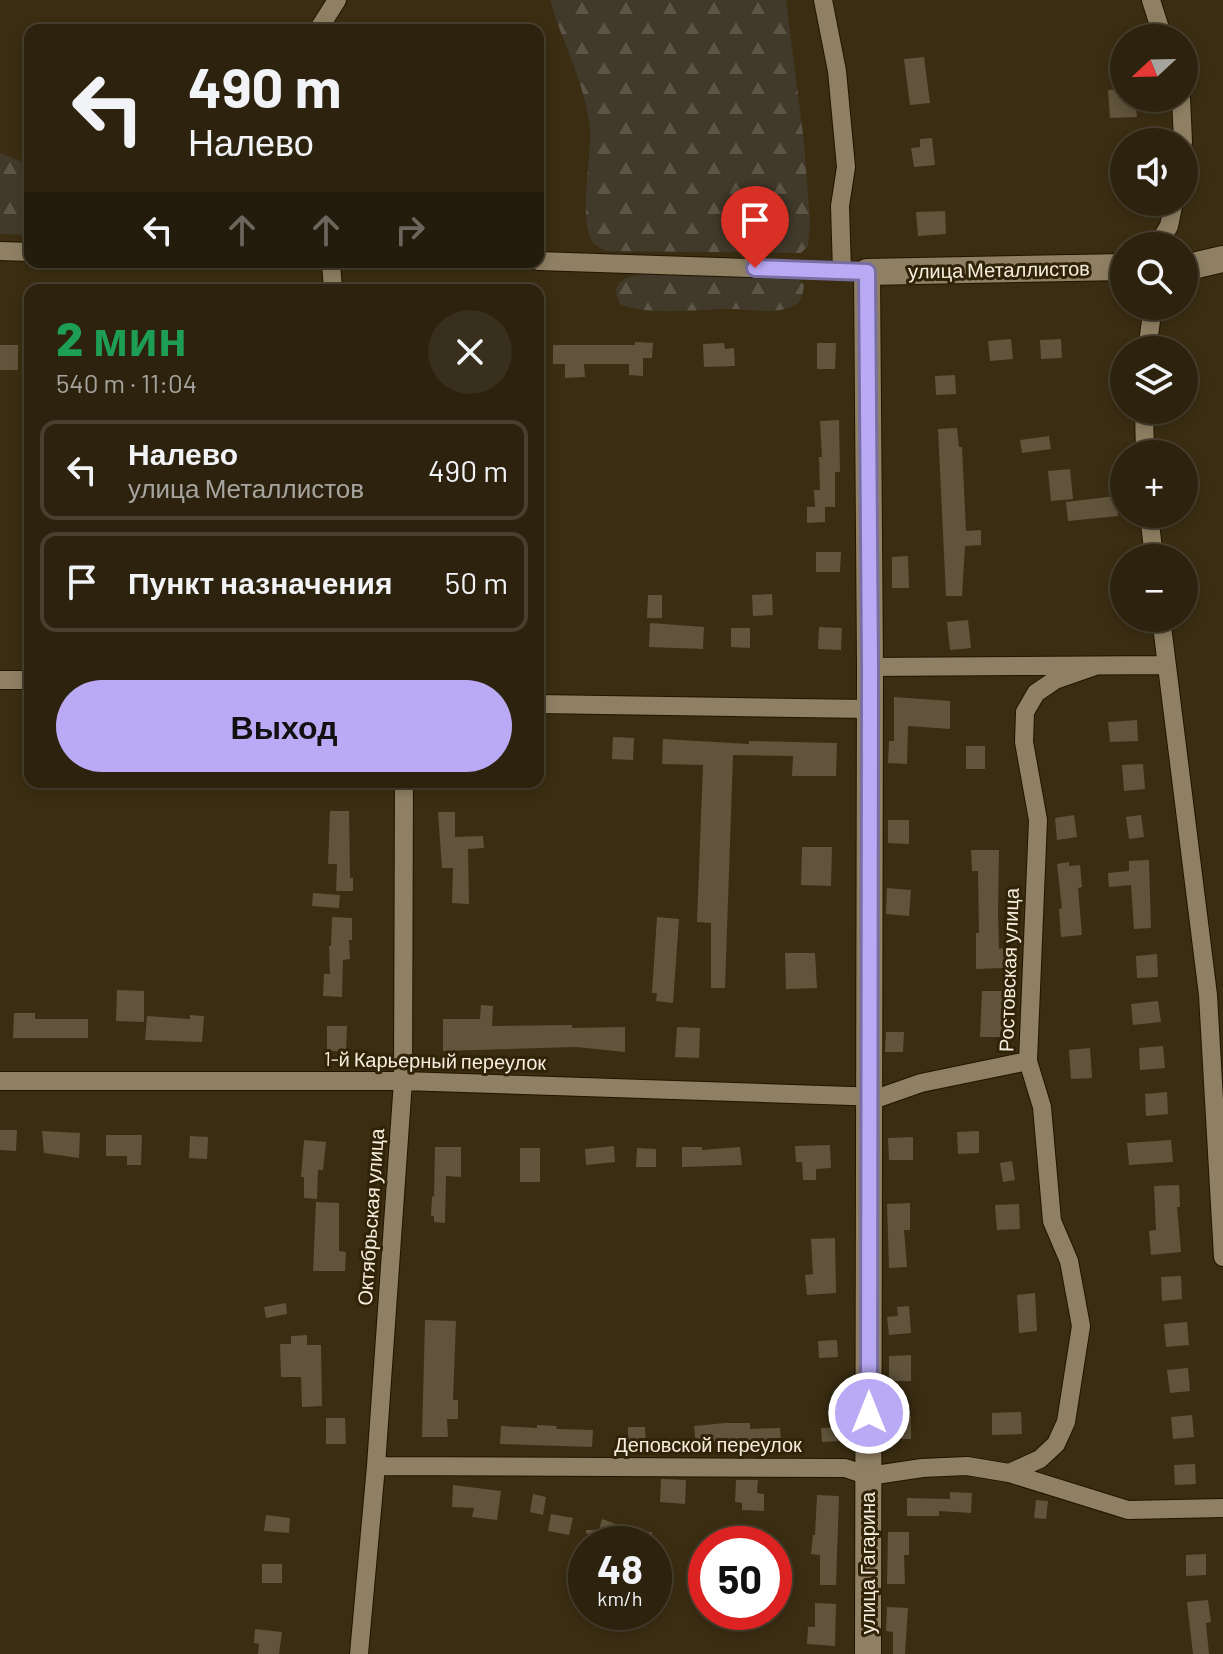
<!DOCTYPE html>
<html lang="ru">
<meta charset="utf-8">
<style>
:root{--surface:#2c220e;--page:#382f1c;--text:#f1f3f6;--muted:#a6a49e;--line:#483f2e;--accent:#baaaf6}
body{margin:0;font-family:Barlow,sans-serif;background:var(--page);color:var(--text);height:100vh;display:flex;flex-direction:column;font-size:30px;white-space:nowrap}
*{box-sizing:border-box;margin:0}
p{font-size:26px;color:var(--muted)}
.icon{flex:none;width:44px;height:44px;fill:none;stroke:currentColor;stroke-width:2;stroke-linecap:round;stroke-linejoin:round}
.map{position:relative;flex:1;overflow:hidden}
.panel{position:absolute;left:24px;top:284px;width:520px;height:504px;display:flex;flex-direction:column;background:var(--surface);border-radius:16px;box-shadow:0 4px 12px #0003,0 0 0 2px var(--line)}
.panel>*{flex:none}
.banner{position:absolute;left:24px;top:24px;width:520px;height:244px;border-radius:16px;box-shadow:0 4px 12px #0003,0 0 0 2px var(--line);background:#2c220e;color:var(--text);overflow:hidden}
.needle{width:52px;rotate:248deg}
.fabs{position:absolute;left:1110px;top:24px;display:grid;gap:16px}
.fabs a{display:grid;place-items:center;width:88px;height:88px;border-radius:50%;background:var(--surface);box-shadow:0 4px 12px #0003,0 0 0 2px var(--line);font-size:40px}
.speed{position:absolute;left:568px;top:1526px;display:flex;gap:16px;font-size:40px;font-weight:700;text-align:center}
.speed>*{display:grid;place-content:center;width:104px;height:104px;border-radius:50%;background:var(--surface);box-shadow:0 4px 12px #0003,0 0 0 2px var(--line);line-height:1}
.speed small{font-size:20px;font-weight:400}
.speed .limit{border:12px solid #d22;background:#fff;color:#111}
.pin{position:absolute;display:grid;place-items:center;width:68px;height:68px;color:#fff;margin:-82px -34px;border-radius:50% 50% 50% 0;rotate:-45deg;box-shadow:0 0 8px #0007}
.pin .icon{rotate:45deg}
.me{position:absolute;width:88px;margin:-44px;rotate:0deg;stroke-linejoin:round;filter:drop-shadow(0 0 6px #0008)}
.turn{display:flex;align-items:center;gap:28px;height:168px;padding:0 32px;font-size:36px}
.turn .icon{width:104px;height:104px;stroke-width:2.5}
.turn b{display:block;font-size:56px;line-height:68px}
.lanes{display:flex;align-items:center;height:76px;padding:0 32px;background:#0003;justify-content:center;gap:40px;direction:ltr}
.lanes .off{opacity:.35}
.round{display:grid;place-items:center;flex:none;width:84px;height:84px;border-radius:42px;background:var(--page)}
.overview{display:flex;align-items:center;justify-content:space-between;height:136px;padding:0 32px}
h1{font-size:48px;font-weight:800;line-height:60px;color:#1e9e55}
.action{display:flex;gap:16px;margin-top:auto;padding:16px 32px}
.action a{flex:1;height:92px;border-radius:48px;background:var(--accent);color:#111;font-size:32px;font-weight:800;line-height:92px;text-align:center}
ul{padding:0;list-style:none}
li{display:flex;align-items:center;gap:24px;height:100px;margin:0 16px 12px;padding:0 16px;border:4px solid var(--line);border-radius:16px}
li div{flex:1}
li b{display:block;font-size:30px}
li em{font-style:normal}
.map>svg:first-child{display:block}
</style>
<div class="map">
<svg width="1223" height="1654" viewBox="0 0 1223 1654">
<defs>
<pattern id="forest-firs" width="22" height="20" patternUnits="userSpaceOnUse" patternTransform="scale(2)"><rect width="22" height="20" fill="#41392a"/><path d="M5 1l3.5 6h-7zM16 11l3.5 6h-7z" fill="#5d5648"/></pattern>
</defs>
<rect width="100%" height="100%" fill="#3a2d12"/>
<path fill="url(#forest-firs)" d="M550,0H786L804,143L810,223L808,246L801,253L605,251C604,250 595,245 594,244C577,223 592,157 590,129C586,85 562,42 550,0Z
M0,153L30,165V235L0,234Z
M642,274L788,276L799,280L804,285C803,293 802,302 793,306C774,315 753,309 732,309C698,309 653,316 621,305C609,285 622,277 642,274Z"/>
<path fill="#61543c" d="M924,57L930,103L910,105L904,59Z
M1124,89V98H1135L1137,117L1110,118L1108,90Z
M932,138L935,165L914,167L911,148L920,147V139Z
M945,211L946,234L918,236L916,212Z
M1011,339L1013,359L990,361L988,341Z
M1061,339L1062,358L1041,359L1040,340Z
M635,342L653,343L652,358H643V376L629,375V364H584L585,377L565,378V364H553V345H635Z
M724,343L725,349L734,348L735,366L704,367L703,344Z
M817,343H836L835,369H817Z
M0,345H18V370H0Z
M955,375L956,394L936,395L935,376Z
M839,420L840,472H835V507H825V522L807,523V507H815L814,490H820L819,457H822L820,421Z
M957,428L959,447H962L966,531L981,530V545L965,546L962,596H946L938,429Z
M1049,436L1051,449L1022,453L1020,440Z
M1070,469L1073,499L1051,501L1048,471Z
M1116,496L1118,516L1068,521L1066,502Z
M816,552H841L840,572H816Z
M908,556L909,588H892V557Z
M772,594L773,615L753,616L752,595Z
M648,595H662V618H647Z
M968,620L971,648L950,650L947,622Z
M650,623L704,627L703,649L649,647Z
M819,627L842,628L841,650L818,649Z
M731,628H750V648L731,647Z
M894,697L950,701V729L908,726L907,764L888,763L889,741H894Z
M1137,720L1138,741L1110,742L1108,722Z
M613,737L634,738L633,760L612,759Z
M663,739L749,744V741L837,743L836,776H792L793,756L733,755L725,988H711V923L697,922L703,765L662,764Z
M966,746H985V769H966Z
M1143,764L1145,789L1124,791L1122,765Z
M330,811H349L350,878H353V891H336L337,864H328Z
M438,812H455V837L483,836L484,848L468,849L469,904L452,903L453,868H442Z
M1074,815L1077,837L1057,840L1055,818Z
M1141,815L1144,837L1129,839L1126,817Z
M888,820H909V844L888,843Z
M802,847H832L831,886L801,885Z
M971,850H999L998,912L999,949L1003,948L1004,968L976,969V933H979L978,871H972Z
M1149,860L1151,928L1134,929L1131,885L1109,887L1108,873L1129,871V861Z
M1069,862V866L1080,865L1082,887L1078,888L1082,935L1061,937L1059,909L1062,908L1057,864Z
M887,888L911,890L909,916L886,914Z
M313,893L340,895L339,908L312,906Z
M332,917L352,918V940H349L350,959L343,960L342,997L323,996L324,974H330L329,946H331Z
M657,917L679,919L673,1003L656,1001L657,993H652Z
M785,953H815L817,988L786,989Z
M1157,954L1158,977L1137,978L1136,956Z
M117,990L144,991V1022L116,1021Z
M982,991H1007V1037H980Z
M1158,1001L1161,1022L1133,1025L1131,1004Z
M481,1005L493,1006L492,1026L572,1025V1028L625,1027V1052L576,1047L443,1051V1019H480Z
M14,1013H35V1019H88V1038H13Z
M190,1015L204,1016L202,1042L145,1040L147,1016L190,1019Z
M327,1026H347L346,1051H327Z
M677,1027L700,1028L699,1058L675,1057Z
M886,1032H904L903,1052H885Z
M1163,1046L1165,1068L1140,1070L1139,1048Z
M1090,1048L1092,1078L1071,1079L1069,1050Z
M1167,1092L1168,1114L1146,1116L1145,1094Z
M0,1130H17L16,1151L0,1150Z
M42,1131L80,1133L79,1158L44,1153Z
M979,1131V1153L958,1154L957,1132Z
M106,1135H142L141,1165H127V1156H106Z
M190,1136L208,1137L207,1159L189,1158Z
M913,1137V1160H889L888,1138Z
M304,1140L326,1142L323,1170H318L317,1199L304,1198V1177H301Z
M1171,1140L1173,1162L1129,1165L1127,1143Z
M830,1145L831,1168L816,1169V1180H803L802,1162H796L795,1146Z
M614,1146L615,1162L586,1165L585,1149Z
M435,1147H461V1177L446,1176L445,1223L434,1222V1216H431L432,1196L434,1197Z
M682,1147H702V1150L740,1147L742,1165L682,1167Z
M520,1148H540V1182H520Z
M637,1148L656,1149V1167H636Z
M1012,1161L1015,1180L1003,1182L1000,1163Z
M1179,1185L1180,1207H1177L1181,1252L1151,1255L1149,1231L1156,1230L1154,1186Z
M316,1202L339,1203V1251L346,1252L345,1271H313Z
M910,1203V1230H904L907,1267L889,1268L887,1204Z
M1019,1204L1020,1229L997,1230L995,1205Z
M835,1238L836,1293L807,1295L805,1275L813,1274L811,1239Z
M1181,1276L1182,1299L1162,1301L1161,1277Z
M1035,1293L1037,1331L1019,1333L1017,1295Z
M286,1303L287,1314L266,1318L264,1307Z
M909,1306L911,1333L889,1335L887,1317L898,1316L897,1307Z
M425,1320L456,1321L453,1400H458V1419H447L448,1437H422Z
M1187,1322L1189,1345L1166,1347L1164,1324Z
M307,1335V1345H321L322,1406L302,1407L301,1377H281L280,1344H291V1336Z
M837,1340L838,1357L819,1358L818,1341Z
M911,1355V1381H889V1356Z
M1188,1368L1190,1391L1170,1393L1167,1370Z
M1021,1412L1022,1434L992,1435V1413Z
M1192,1415L1194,1437L1173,1439L1171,1417Z
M889,1416H911V1439H889Z
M326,1418H345L346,1444H326Z
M725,1423H750V1429L780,1428L781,1441L713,1442L696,1445L694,1426Z
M537,1425L557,1426L556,1429L593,1430L592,1447L500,1444L501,1426L537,1428Z
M628,1427H645L646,1446H628Z
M841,1427L842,1441L822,1442L821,1428Z
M1195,1464L1196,1484L1175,1485L1174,1465Z
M661,1479L686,1480L685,1504L660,1502Z
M736,1480H758L757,1493L764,1494V1511L742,1510V1503L735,1502Z
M453,1485L501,1491L497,1520L472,1517L474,1508L452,1507Z
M950,1492L972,1493L971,1513L939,1511V1516H907V1498L950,1499Z
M533,1494L546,1497L543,1515L530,1512Z
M817,1495L839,1496L836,1585H820V1555L811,1554L813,1535H815Z
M1036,1500L1048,1501L1046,1519L1034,1518Z
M551,1514L573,1518L569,1535L548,1531Z
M266,1515L290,1518L289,1533L264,1531Z
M602,1519L621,1526L620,1531L652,1532V1544H619L586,1533V1530H599Z
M888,1532H909V1555H904L905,1584H887Z
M1206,1554V1575L1186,1576V1555Z
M262,1564H282V1583H262Z
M1208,1600L1211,1622L1206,1623L1209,1654H1193L1187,1602Z
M815,1603L836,1604L835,1646L807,1644L808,1627H815Z
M887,1607L908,1608L905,1654H893V1632L886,1631Z
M255,1629L282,1632L279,1654H258L259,1644L254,1643Z"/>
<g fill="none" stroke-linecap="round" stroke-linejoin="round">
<g stroke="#211500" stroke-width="20">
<path id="minor" d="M823,0L837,71L846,167L840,206L842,271
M1151,0L1163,38
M318,30L337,0
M1181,98L1183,142
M1157,246L1169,226L1174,202
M0,251L30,252
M538,261L867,272
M331,262L333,290
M1147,350L1153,306
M1144,410L1145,454
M1149,514L1154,558
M1161,618L1208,995L1223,1257
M870,667L1166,665
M0,680H30
M538,704L869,709
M0,1081H403L881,1097L921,1083L1028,1061
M376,1466L845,1468L869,1476L922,1468L967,1466L1009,1473L1128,1510L1223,1508
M1009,1473L1040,1459L1056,1444L1066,1422L1081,1326L1069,1261L1052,1221L1042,1107L1028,1061L1038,820L1024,742L1025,712L1036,693L1055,680L1095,666
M359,1654L376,1466L403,1081L404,782"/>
</g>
<g stroke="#211500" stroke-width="28">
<path id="secondary" d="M1184,268L1223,259
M868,1654L870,667L867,272L1124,267"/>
</g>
<use href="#minor" stroke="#8f8063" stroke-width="18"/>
<use href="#secondary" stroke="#8f8063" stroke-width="26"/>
</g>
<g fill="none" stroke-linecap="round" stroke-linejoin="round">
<g stroke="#796ea0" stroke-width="20">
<path id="route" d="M755,268L867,272L870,667L869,1413"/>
</g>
<use href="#route" stroke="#baaaf6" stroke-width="14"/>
</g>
<g text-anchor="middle" stroke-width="6" stroke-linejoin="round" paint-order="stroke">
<g font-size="20" fill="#f5eddd" stroke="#302308">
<text transform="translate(999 270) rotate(-1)" y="7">улица Металлистов</text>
<text transform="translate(1009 970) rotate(-88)" y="7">Ростовская улица</text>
<text transform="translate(435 1061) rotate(1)" y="7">1-й Карьерный переулок</text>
<text transform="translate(371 1217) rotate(-86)" y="7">Октябрьская улица</text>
<text x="708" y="1452">Деповской переулок</text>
<text transform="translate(868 1563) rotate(-90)" y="7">улица Гагарина</text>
</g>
</g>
</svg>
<div class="fabs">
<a><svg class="needle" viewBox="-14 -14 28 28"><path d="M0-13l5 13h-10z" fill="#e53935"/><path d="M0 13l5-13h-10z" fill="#a6a49e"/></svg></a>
<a><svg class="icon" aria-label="sound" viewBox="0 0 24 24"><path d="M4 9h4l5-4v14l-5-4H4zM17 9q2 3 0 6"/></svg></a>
<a><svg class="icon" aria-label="search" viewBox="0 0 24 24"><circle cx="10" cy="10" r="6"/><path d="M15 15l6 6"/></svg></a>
<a><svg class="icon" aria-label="layers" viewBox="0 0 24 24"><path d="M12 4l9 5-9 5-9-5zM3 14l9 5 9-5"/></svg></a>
<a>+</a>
<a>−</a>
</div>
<div class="speed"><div>48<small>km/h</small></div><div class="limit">50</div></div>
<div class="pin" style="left:755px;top:268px;background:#d93025"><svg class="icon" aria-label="arrive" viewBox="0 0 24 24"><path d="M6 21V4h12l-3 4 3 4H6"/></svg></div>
<svg class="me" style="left:869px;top:1413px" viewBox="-20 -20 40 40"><circle r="17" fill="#baaaf6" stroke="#fff" stroke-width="3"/><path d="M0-11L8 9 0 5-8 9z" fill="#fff"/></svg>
<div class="banner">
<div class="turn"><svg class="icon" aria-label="left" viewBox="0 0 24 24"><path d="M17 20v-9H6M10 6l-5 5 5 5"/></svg><div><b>490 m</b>Налево</div></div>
<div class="lanes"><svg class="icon" aria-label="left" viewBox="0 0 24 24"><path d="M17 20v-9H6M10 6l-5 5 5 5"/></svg><svg class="icon off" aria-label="ahead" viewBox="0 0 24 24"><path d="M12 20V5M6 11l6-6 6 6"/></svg><svg class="icon off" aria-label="ahead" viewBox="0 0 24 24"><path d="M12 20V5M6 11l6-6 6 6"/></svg><svg class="icon off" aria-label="right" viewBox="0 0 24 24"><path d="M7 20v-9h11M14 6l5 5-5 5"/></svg></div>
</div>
<section class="panel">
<div class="overview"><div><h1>2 мин</h1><p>540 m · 11:04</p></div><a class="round"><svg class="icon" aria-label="close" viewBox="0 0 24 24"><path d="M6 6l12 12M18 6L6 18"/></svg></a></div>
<ul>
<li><svg class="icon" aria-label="left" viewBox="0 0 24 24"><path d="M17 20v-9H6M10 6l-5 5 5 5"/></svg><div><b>Налево</b><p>улица Металлистов</p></div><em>490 m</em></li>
<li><svg class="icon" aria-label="arrive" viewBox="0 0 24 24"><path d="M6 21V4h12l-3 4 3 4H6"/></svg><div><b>Пункт назначения</b></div><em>50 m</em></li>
</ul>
<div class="action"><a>Выход</a></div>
</section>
</div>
